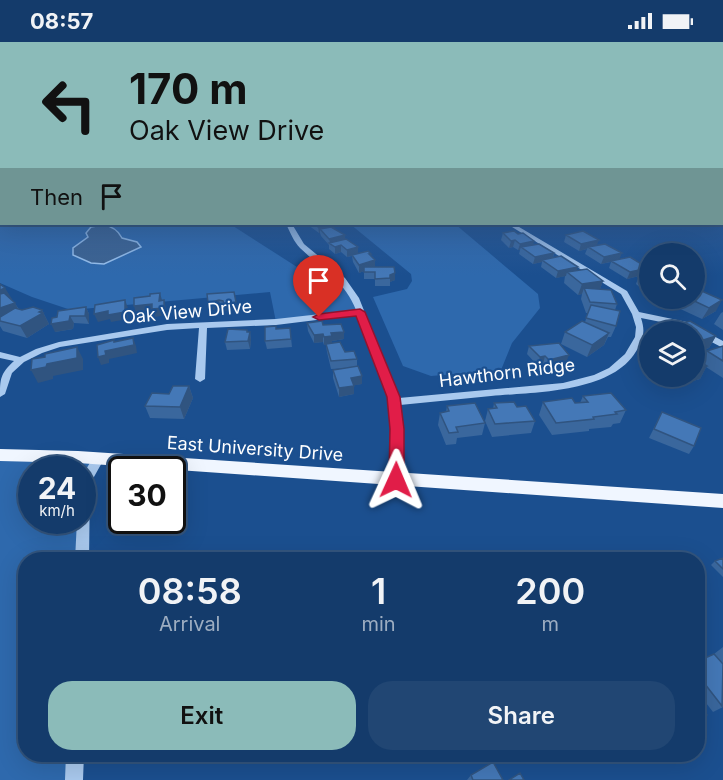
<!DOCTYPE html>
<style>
:root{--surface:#143b6b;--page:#214673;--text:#f1f3f6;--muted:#9dadc1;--line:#33557e;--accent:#8bbbb9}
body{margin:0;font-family:Inter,sans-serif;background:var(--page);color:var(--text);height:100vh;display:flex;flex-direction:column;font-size:22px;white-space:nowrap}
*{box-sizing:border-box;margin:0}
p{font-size:20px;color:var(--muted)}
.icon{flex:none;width:33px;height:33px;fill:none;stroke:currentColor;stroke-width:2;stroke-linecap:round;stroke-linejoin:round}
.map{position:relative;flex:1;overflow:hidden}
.panel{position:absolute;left:18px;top:510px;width:687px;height:210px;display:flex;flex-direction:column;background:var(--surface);border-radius:24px;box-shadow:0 6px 24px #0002,0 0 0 2px var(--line)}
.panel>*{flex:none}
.top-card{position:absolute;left:0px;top:0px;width:723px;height:183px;box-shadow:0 6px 24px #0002,0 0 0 2px var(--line);background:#8bbbb9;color:#111;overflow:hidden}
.buttons{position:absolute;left:639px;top:201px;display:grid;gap:12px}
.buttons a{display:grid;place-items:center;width:66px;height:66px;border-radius:50%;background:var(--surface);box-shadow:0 6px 24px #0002,0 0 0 2px var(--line);font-size:30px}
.speed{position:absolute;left:18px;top:414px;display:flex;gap:12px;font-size:30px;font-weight:700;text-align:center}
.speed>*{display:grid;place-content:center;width:78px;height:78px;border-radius:50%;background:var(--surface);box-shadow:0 6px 24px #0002,0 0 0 2px var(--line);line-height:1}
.speed small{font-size:15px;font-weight:400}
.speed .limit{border:3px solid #111;border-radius:9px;background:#fff;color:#111}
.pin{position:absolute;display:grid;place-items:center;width:51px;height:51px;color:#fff;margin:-62px -26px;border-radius:50% 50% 50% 0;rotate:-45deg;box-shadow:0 0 6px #0007}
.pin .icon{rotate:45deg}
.me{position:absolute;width:66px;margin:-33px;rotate:1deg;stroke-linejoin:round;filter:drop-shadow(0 0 4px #0008)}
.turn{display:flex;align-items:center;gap:21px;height:126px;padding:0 30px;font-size:27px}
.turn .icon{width:78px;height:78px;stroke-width:2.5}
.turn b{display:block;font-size:42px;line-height:51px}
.then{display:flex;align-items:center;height:57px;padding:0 30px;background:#0003;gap:12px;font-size:22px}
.eta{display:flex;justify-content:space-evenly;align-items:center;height:102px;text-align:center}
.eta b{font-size:36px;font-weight:600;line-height:42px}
.primary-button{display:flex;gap:12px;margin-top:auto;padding:12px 30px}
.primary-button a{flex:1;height:69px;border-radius:24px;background:var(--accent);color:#111;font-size:24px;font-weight:600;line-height:69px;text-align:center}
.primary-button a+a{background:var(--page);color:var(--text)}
.status{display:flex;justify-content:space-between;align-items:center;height:42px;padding:0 30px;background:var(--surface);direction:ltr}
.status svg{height:16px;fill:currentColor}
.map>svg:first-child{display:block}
</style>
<div class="status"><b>08:57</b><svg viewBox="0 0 49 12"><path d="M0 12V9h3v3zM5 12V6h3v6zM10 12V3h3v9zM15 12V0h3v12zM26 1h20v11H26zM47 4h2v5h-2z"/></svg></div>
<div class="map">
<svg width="723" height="738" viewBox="0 0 723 738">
<rect width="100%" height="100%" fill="#1b4f8f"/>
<path fill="#2e69ad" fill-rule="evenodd" d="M0,130L2,182H230L297,225L317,218L336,232L360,270L276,280L270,250L71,268L32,255L0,241Z
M350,182H455L538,252L540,266L512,301L501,328L431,334L403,324L373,255L407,247L412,239L411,232Z
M0,413L98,417L87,433L82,517L26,518V712L75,713L74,738H0ZM32,428H82V478H32Z"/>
<path fill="#3c6290" stroke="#9cc4f0" stroke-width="1.5" d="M103,183C112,184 118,188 122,196L137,200L141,205L104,222L91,221L73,213V206L88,195L86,191L91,185Z"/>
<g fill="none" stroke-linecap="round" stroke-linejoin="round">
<path fill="#a9c9ee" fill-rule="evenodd" d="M286,182H292L304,202L345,236L359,256L399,356L563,341L594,333L609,326L625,312L635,295L636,285L632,272L621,252L507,182H514L627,249L639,270L687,280L723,299V306L681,284L641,276C645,288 644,295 638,306C615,351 536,350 491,354C461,357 430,360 400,363L402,387V438L400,441L396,443L392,441L390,438L392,387L389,355L357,273L276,283L207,286L205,337L200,340L195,337L199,286L167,288L60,305L42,311L24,320L12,331L5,352L0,355C0,337 0,332 14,319L0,316V310L20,315L36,307L59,300L167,282L276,277L356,268C344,238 322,227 300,206C294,200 290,190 286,182Z
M98,413L102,414L104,417L90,442L89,518H75L77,478H82V434L94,414Z
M66,712H84L83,738H65Z"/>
<path fill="#f0f6ff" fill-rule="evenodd" d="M0,407L78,409L723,452V466L78,421L0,419Z"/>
</g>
<path fill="#3a679d" d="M308,182H334V187L345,193V197L358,205V211L371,214L375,218V225L395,231V238L390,240V244H375V237H364V229L359,231L353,220L352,214L347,215L341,210L335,212L329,207V203L321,194L320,191H319L308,183Z
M503,191L554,211L553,216L578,225L576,228L603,239L600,247L617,262L615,268L616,284L611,295H608L604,303L587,315L561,302L565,290L585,280L588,271H586L581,257L582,252L578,253L564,241L565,234L556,236L541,225L542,220L533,222L519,212L520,208H518L513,205L509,206L501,198Z
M566,193L597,203L620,218L646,231H650V254L636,242L639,234L627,237L609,226L611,220L601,222L585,212L587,207L579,209L564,200Z
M0,242L19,267L22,268H42L49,282L27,296L3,289L0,284Z
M234,250L237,268L225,269V266H221L210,268L208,261Z
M680,256H694L716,269L702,277L676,265Z
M86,265L89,272V282L74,281L73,287L55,290L57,275Z
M723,270V288L714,282L721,271Z
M690,279L716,294L709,306L694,311V290H667L669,285Z
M307,281L323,283L344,290V297L332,299V301L357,317V324L362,342L354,343V352L339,355L333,336V328L348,326L331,327L327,310L326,303H324L323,300L314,301L308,289Z
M290,286L292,305L267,307L265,299L277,287Z
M247,288L248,290H250L251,298L250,307L227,308L225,300Z
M529,304L566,321L547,326L543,322L537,323L527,312Z
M723,304V336L706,325L700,337L676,344L663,334H694L700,320L707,309Z
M189,344L193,356L184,377L150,376L145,364L169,352Z
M583,354L626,368L620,381L613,382L611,385L589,387V389L552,393L539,373L543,360L580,361Z
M494,361L517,365L535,379L531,391L492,395L485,379L488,367H493Z
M447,364L485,381L482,393L457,396L456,402L446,403L438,383L440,371L446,370Z
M662,370L694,404L689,412L649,396Z
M723,516V535L711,523L715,519Z
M723,605V665L713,670L703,657L698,661V679V614L705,616L714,612Z
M644,712H672L658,721L655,716L649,719Z
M471,733L503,738H467Z"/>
<path fill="#305480" d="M334,182L335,189L320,187V191H319L318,185Z
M345,193V200L330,201L329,197Z
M515,198L513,205L509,206L511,199Z
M599,198L596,205H588L587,207L579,209L581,202Z
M534,199L533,206L521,205L520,208H518L520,202Z
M341,203V210L335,212V205Z
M358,205V212L347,215V208Z
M554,211L552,218H542V220L533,222L535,215Z
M622,211L619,218L601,222L604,215Z
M375,218V225L359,231V223Z
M578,225L575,232L567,230L566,234L556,236L558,229Z
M648,226L645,233L640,231L639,234L627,237L630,230Z
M395,231V238L390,240V233Z
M603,239L599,250L584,246L582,252L578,253L582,242Z
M5,246L12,257L0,261V248Z
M234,250L237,268L225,269L224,262Z
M160,251L162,258H164L166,266V273L155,275L153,270L136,272L134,264L152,262L159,259Z
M125,258L128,266V277L111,280L110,277L98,280L94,272Z
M219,258L221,266L210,268L208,261Z
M722,258L716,269L702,277L709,266Z
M15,261L21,272L0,279V266Z
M86,265L89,272V282L85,274Z
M42,268L49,282L27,296L20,284Z
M70,274L74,281L73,287L55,290L51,282Z
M250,290L251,298L250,307L248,299Z
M344,290V297L332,299V302L324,303V295L331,291Z
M609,291L604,303L587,315L592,303Z
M323,292V300L314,301V293Z
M716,294L709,306L694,311V301Z
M133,296L136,304L137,311L109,317V321L101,323L98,315L105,309L117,307Z
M77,305L83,317V328L53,334V337L38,341L31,328L47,322Z
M569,313L566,321L547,326L549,318Z
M545,314L543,322L537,323L540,315Z
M707,324L700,337L676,344L682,334H694V328Z
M362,334V342L351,344V336Z
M189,344L193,356L184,377L180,365Z
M354,344V352L339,355V346Z"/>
<path fill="#4478b7" stroke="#305480" stroke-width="1.5" d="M314,182H334L318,185Z
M331,185L345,193L329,197L320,187Z
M514,189L518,192L523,191L534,199L520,202L515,198L511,199L503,191Z
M583,189L599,198L581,202L566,193Z
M346,197L358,205L347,208L341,203L335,205L329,201Z
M539,202L554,211L535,215L521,205Z
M605,202L622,211L604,215L588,205Z
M368,209L371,212H369L375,218L359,223L352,213Z
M561,214L578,225L558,229L542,218Z
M630,215L648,226L630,230L611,219Z
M364,225H394L395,231L390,233V236L375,237V230H364Z
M587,227L603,239L582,242L567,230Z
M640,231H650V239Z
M0,242L5,246L0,248Z
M584,246L611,248L617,262L590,260Z
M695,246L722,258L709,266L688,256H694Z
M234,250L236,260L224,262L223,259L219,258L208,261L207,252Z
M4,251L15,261L0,266V252Z
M160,251L159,259L164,258V266L152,267V262L134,264V256L150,254V252Z
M125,258V270L108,273V269L94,272L95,263Z
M591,263L620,269L616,284L586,276Z
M33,265L42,268L39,270L43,271L20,284L0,279V275L15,266L22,268Z
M86,265L85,274H70L69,279L51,282L52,276L57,275L58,269Z
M322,279L323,283L341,282L344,290L331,291L332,294L324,295L323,292L314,293L307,281Z
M582,279L609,291L592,303L565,290Z
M690,279L716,294L694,301V290H677L669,285Z
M276,284V287L290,286L291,297L265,299V285Z
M228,287L247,288V290H250L248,299L225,300Z
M133,296L134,303L105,309L106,313L98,315L97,303L114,298V300Z
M340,300L345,310L354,309L357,317L331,319L326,302Z
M559,301L569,313L549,318L545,314L540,315L529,304Z
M723,304V319L707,309Z
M77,305V316L47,322L46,325L31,328L32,317L45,315V312Z
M694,316L707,324L694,328Z
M358,324L362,334L351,336L354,344L339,346L333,328Z
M173,344H189L180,365L145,364L152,351L169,352Z
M611,351L626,368L615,370L617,372L593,375L594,377L556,381L543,360L572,356L575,361L588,360L583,354Z
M514,360L517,365L526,364L535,379L495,382L488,367L497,366L494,361Z
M475,361L485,381L456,385L458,390L449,391L440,371L449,369L447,364Z
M662,370L701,386L694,404L654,387Z
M723,516V527L715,519Z
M702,612L705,616L714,612L723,622L722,664L698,633V614Z
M698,645L706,656L698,659Z
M698,660L707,673L698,677Z
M664,712H672L666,716Z
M493,720L503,738H473L471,733Z
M520,731L524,738H509Z"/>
<linearGradient id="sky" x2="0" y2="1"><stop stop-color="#0f2b4f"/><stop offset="0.56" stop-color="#39639b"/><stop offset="1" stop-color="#39639b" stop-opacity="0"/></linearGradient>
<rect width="723" height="233" fill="url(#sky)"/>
<path fill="#e11d48" stroke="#92132f" stroke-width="1.5" d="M360,267L365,270L400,355L404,387V438L402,442L396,444L391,442L389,438L390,387L387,355L356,274L319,278L313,275L319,272Z"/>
<g text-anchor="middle" stroke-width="4.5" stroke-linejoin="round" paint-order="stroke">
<g font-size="18" fill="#fff" stroke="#1b4f8f">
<text transform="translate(187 270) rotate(-5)" y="6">Oak View Drive</text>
<text transform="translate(507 331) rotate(-7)" y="6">Hawthorn Ridge</text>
<text transform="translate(255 407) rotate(4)" y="6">East University Drive</text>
</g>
</g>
</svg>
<div class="buttons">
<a><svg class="icon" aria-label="search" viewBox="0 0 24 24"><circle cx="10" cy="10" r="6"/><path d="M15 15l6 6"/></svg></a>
<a><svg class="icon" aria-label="layers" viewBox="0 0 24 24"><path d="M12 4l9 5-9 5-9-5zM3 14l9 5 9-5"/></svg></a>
</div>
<div class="speed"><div>24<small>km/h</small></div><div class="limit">30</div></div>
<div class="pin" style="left:319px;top:275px;background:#d93025"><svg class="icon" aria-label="arrive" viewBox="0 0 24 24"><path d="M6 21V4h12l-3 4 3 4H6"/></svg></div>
<svg class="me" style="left:396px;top:438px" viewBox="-20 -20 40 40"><path d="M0-17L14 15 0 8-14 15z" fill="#e11d48" stroke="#fff" stroke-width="4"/></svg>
<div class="top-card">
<div class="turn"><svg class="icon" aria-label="left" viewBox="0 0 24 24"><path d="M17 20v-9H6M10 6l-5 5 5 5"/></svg><div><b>170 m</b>Oak View Drive</div></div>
<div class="then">Then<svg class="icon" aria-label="arrive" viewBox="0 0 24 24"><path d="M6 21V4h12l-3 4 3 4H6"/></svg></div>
</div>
<section class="panel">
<div class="eta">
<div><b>08:58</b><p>Arrival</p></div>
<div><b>1</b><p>min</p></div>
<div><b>200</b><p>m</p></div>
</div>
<div class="primary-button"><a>Exit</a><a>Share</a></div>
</section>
</div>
